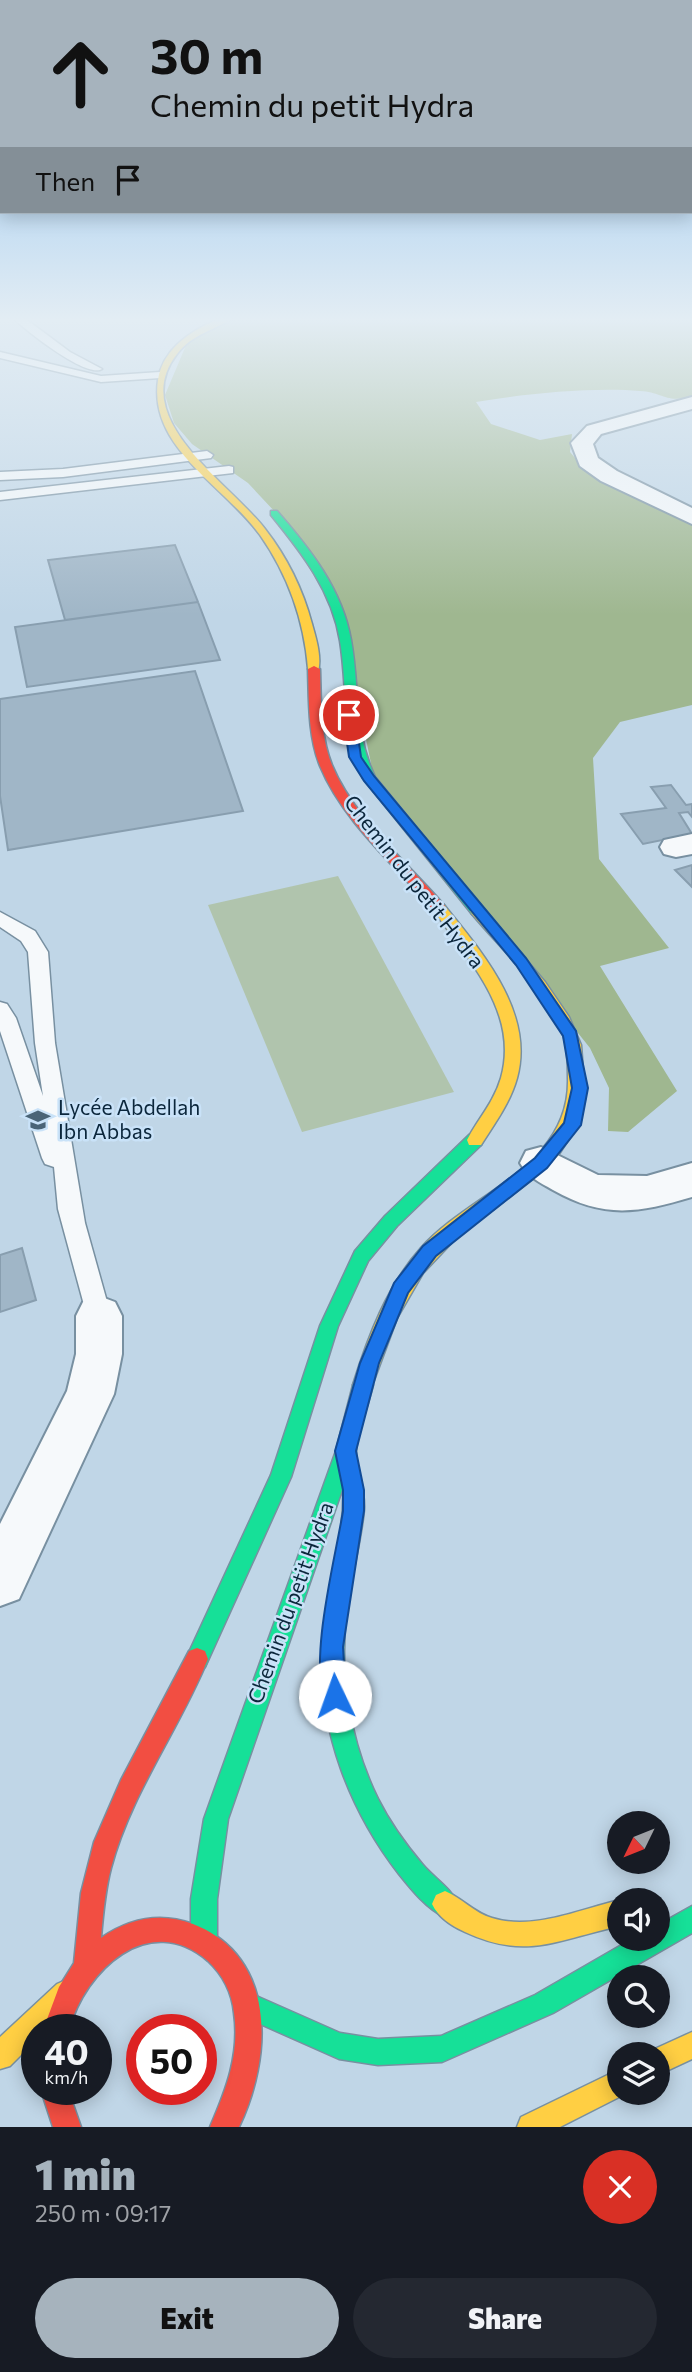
<!DOCTYPE html>
<meta charset="utf-8">
<style>
:root{--surface:#171b24;--page:#242831;--text:#f1f3f6;--muted:#9ea1a6;--accent:#a6b3bd}
body{margin:0;font-family:Commissioner,sans-serif;background:var(--page);color:var(--text);height:100vh;display:flex;flex-direction:column;font-size:26px;white-space:nowrap}
*{box-sizing:border-box;margin:0}
p{font-size:23px;color:var(--muted)}
.icon{flex:none;width:38px;height:38px;fill:none;stroke:currentColor;stroke-width:2;stroke-linecap:round;stroke-linejoin:round}
.map{position:relative;height:2127px;overflow:hidden}
.panel{display:flex;flex-direction:column;background:var(--surface);flex:1}
.panel>*{flex:none}
.top-card{position:absolute;left:0px;top:0px;width:693px;height:214px;box-shadow:0 4px 18px #0003;background:#a6b3bd;color:#111;overflow:hidden}
.needle{width:46px;rotate:227deg}
.fabs{position:absolute;left:607px;top:1811px;display:grid;gap:14px}
.fabs a{display:grid;place-items:center;width:63px;height:63px;border-radius:50%;background:var(--surface);box-shadow:0 4px 18px #0003;font-size:35px}
.speed{position:absolute;left:21px;top:2014px;display:flex;gap:14px;font-size:35px;font-weight:700;text-align:center}
.speed>*{display:grid;place-content:center;width:91px;height:91px;border-radius:50%;background:var(--surface);box-shadow:0 4px 18px #0003;line-height:1}
.speed small{font-size:18px;font-weight:400}
.speed .limit{border:10px solid #d22;background:#fff;color:#111}
.pin{position:absolute;display:grid;place-items:center;width:60px;height:60px;color:#fff;margin:-30px;border:4px solid #fff;border-radius:50%;box-shadow:0 2px 7px #0007}
.me{position:absolute;width:77px;margin:-38px;rotate:357deg;stroke-linejoin:round;filter:drop-shadow(0 0 5px #0008)}
.turn{display:flex;align-items:center;gap:24px;height:147px;padding:0 35px;font-size:32px}
.turn .icon{width:91px;height:91px;stroke-width:2.5}
.turn b{display:block;font-size:49px;line-height:60px}
.then{display:flex;align-items:center;height:66px;padding:0 35px;background:#0003;gap:14px;font-size:26px}
.round{display:grid;place-items:center;flex:none;width:74px;height:74px;border-radius:37px;background:var(--page)}
.summary{display:flex;align-items:center;justify-content:space-between;height:119px;padding:0 35px}
h1{font-size:42px;font-weight:800;line-height:52px;color:var(--accent)}
.cta{display:flex;gap:14px;margin-top:auto;padding:14px 35px}
.cta a{flex:1;height:80px;border-radius:42px;background:var(--accent);color:#111;font-size:28px;font-weight:800;line-height:80px;text-align:center}
.cta a+a{background:var(--page);color:var(--text)}
.map>svg:first-child{display:block}
</style>
<div class="map">
<svg width="692" height="2127" viewBox="0 0 692 2127">
<rect width="100%" height="100%" fill="#c0d6e7"/>
<path fill="#b0c4ad" d="M338,876L454,1092L302,1132L208,905Z"/>
<path fill="#9fb790" d="M243,317H692V396C666,404 663,392 640,391C592,387 523,394 476,402L491,424L540,440L572,434L570,452L586,471L692,525V705L620,722L593,758L599,859L669,948L600,966L677,1091L628,1132L608,1131L609,1088L590,1048L374,778L342,622L276,513L248,483L192,444L174,423L165,395L187,343L227,321Z"/>
<path fill="#a0b6c7" stroke="#889eaf" stroke-width="2" d="M175,545L198,602L65,620L48,560Z
M198,602L220,660L27,687L15,627Z
M195,671L243,811L8,850L0,796V699Z
M671,785L686,805L692,804V817L688,812L679,813L692,834L643,844L621,814L666,808L651,787Z
M692,865V887L675,870Z
M22,1248L36,1300L0,1312V1255Z"/>
<g fill="none" stroke-linecap="round" stroke-linejoin="round">
<g stroke="#7890a1" stroke-width="3">
<path id="lane" d="M12,317H23L70,352L102,369C87,379 25,330 12,317Z
M0,352L101,376L160,372L165,375L160,378L101,382L0,358Z
M207,451L213,455L211,458L63,477L0,480V472L63,469Z
M229,466L233,467V473L0,500V492Z
M0,912L35,931L48,952L55,1043L85,1223L111,1316L108,1324L99,1327L90,1324L87,1316L58,1209L54,1167L45,1164L42,1158L0,1031V1002L7,1004L16,1018L43,1096L35,1043L28,952L21,941L0,927Z"/>
</g>
<g stroke="#7890a1" stroke-width="4">
<path id="street" d="M692,397V409L601,434L593,444L598,458L617,471L692,508V524L601,481L580,466L571,443L587,426Z
M692,834V854L676,857L664,854L660,847L664,840Z
M541,1147L598,1175L647,1176L692,1163V1197C638,1213 604,1219 553,1190C539,1182 528,1177 520,1163L526,1151Z
M99,1296L115,1302L122,1316V1354L114,1394L19,1599L0,1606V1524L67,1391L76,1354V1316L83,1302Z"/>
</g>
<g stroke="#7890a1" stroke-width="3">
<path id="fast" d="M271,511H277C310,549 342,589 351,640C360,689 353,730 375,777L482,908L484,911L482,914H472L363,778C341,731 348,690 340,641C332,591 302,553 271,515Z
M475,1133L481,1135L483,1140L481,1145L397,1226L368,1261L338,1326L291,1477L205,1667L197,1670L189,1667L186,1659L271,1475L320,1326L355,1251L385,1216L469,1135Z
M363,1376L370,1379L373,1385C369,1402 356,1436 356,1452C356,1470 365,1486 364,1509C361,1543 351,1575 347,1608C338,1672 350,1742 378,1799C390,1823 406,1845 423,1865C434,1878 451,1888 458,1904L454,1913L445,1917C427,1909 411,1889 399,1874C350,1811 319,1731 322,1651C323,1596 346,1542 343,1487L228,1819L217,1899V1941L213,1950L204,1954L195,1950L191,1941V1899L204,1819L336,1451L353,1385L356,1379Z
M692,1906V1933L553,2013L442,2062L378,2065L339,2059L238,2014L234,2005L238,1996L247,1992L340,2033L378,2039L441,2036L535,1995L632,1939H658V1925Z"/>
</g>
<g stroke="#7890a1" stroke-width="3">
<path id="slow" d="M224,317H235C215,330 192,334 177,354C126,419 231,484 265,529C287,557 303,590 312,624C316,638 322,658 318,671L308,669C304,620 288,575 260,535C225,486 148,448 158,380C163,347 195,328 224,317Z
M439,903L444,905C482,952 535,1013 517,1078C510,1103 495,1123 481,1145H469L467,1140C478,1119 494,1102 501,1078C520,1011 466,958 432,908Z
M477,906L482,908L545,982L569,1017L581,1045L585,1099L576,1128L557,1157L534,1178L457,1237L423,1273L397,1318L370,1391L363,1394L356,1391L353,1385C368,1337 387,1286 421,1248C471,1192 570,1167 568,1079C568,1066 568,1051 564,1037C549,993 502,950 472,914L470,911Z
M445,1891C462,1898 474,1913 492,1918C533,1931 580,1909 620,1900V1926C558,1939 527,1961 465,1932C452,1926 438,1917 432,1904L436,1895Z
M66,1980L75,1984L79,1993L75,2002L46,2030H37V2039L10,2066L0,2069V2037L57,1984Z
M692,2032V2059L658,2075V2054H648V2052Z
M620,2069V2093H627L560,2127H517L521,2117Z"/>
</g>
<g stroke="#7890a1" stroke-width="3">
<path id="jam" d="M314,666L320,669C321,701 320,735 332,765C353,817 408,863 444,905L446,908L444,911H434C396,866 343,822 320,766C308,736 309,701 308,669Z
M197,1648L205,1651L208,1659C179,1730 131,1793 111,1868C105,1891 103,1914 101,1938C130,1918 160,1912 193,1924C278,1957 272,2058 239,2127H210C226,2090 240,2054 234,2013C232,1993 223,1975 208,1961C149,1910 85,1970 69,2030H43L59,1987L74,1963L81,1893L94,1842L121,1780L189,1651Z
M41,2090H68L81,2127H53Z"/>
</g>
<use href="#lane" fill="#f6f9fb" fill-rule="evenodd"/>
<use href="#street" fill="#f6f9fb" fill-rule="evenodd"/>
<use href="#fast" fill="#16e098" fill-rule="evenodd"/>
<use href="#slow" fill="#ffcf43" fill-rule="evenodd"/>
<use href="#jam" fill="#f24e42" fill-rule="evenodd"/>
</g>
<linearGradient id="sky" x2="0" y2="1"><stop stop-color="#83bcee"/><stop offset="0.52" stop-color="#e3edf4"/><stop offset="1" stop-color="#e3edf4" stop-opacity="0"/></linearGradient>
<rect width="692" height="615" fill="url(#sky)"/>
<path fill="#1a73e8" stroke="#114b97" stroke-width="2" d="M349,711L355,715L361,757L374,776L526,958L576,1031L588,1088L581,1125L547,1168L436,1256L408,1293L379,1363L356,1451L364,1490V1511L343,1647L346,1696L343,1705L335,1708L326,1705C308,1661 335,1560 343,1511V1490L335,1451L360,1363L394,1283L423,1246L535,1158L564,1123L572,1088L563,1036L516,965L364,781L349,757L343,715Z"/>
<defs>
<g id="school-bare" transform="scale(1.89)"><path d="M0-5L7-2L0 1L-7-2ZM-4 1L0 2.5L4 1V4Q0 6-4 4Z" fill="#4a6477" stroke="#c9e2f8" stroke-width="2.5" paint-order="stroke"/></g>
</defs>
<g fill-rule="evenodd">
<use href="#school-bare" x="38" y="1120"/>
</g>
<g text-anchor="middle" stroke-width="5" stroke-linejoin="round" paint-order="stroke">
<g font-size="21" fill="#0b263b" stroke="#c9e2f8">
<text transform="translate(414 882) rotate(52)" y="7">Chemin du petit Hydra</text>
<text transform="translate(291 1603) rotate(-70)" y="7">Chemin du petit Hydra</text>
</g>
<g font-size="21" fill="#0b263b" stroke="#c9e2f8" text-anchor="start">
<text x="58" y="1115">Lycée Abdellah<tspan x="58" dy="24">Ibn Abbas</tspan></text>
</g>
</g>
</svg>
<div class="fabs">
<a><svg class="needle" viewBox="-14 -14 28 28"><path d="M0-13l5 13h-10z" fill="#e53935"/><path d="M0 13l5-13h-10z" fill="#9ea1a6"/></svg></a>
<a><svg class="icon" aria-label="sound" viewBox="0 0 24 24"><path d="M4 9h4l5-4v14l-5-4H4zM17 9q2 3 0 6"/></svg></a>
<a><svg class="icon" aria-label="search" viewBox="0 0 24 24"><circle cx="10" cy="10" r="6"/><path d="M15 15l6 6"/></svg></a>
<a><svg class="icon" aria-label="layers" viewBox="0 0 24 24"><path d="M12 4l9 5-9 5-9-5zM3 14l9 5 9-5"/></svg></a>
</div>
<div class="speed"><div>40<small>km/h</small></div><div class="limit">50</div></div>
<div class="pin" style="left:349px;top:715px;background:#d93025"><svg class="icon" aria-label="arrive" viewBox="0 0 24 24"><path d="M6 21V4h12l-3 4 3 4H6"/></svg></div>
<svg class="me" style="left:335px;top:1696px" viewBox="-20 -20 40 40"><circle r="19" fill="#fff"/><path d="M0-13L10 11 0 6-10 11z" fill="#1a73e8"/></svg>
<div class="top-card">
<div class="turn"><svg class="icon" aria-label="ahead" viewBox="0 0 24 24"><path d="M12 20V5M6 11l6-6 6 6"/></svg><div><b>30 m</b>Chemin du petit Hydra</div></div>
<div class="then">Then<svg class="icon" aria-label="arrive" viewBox="0 0 24 24"><path d="M6 21V4h12l-3 4 3 4H6"/></svg></div>
</div>
</div>
<section class="panel">
<div class="summary"><div><h1>1 min</h1><p>250 m · 09:17</p></div><a class="round" style="background:#d93025;color:#fff"><svg class="icon" aria-label="close" viewBox="0 0 24 24"><path d="M6 6l12 12M18 6L6 18"/></svg></a></div>
<div class="cta"><a>Exit</a><a>Share</a></div>
</section>
